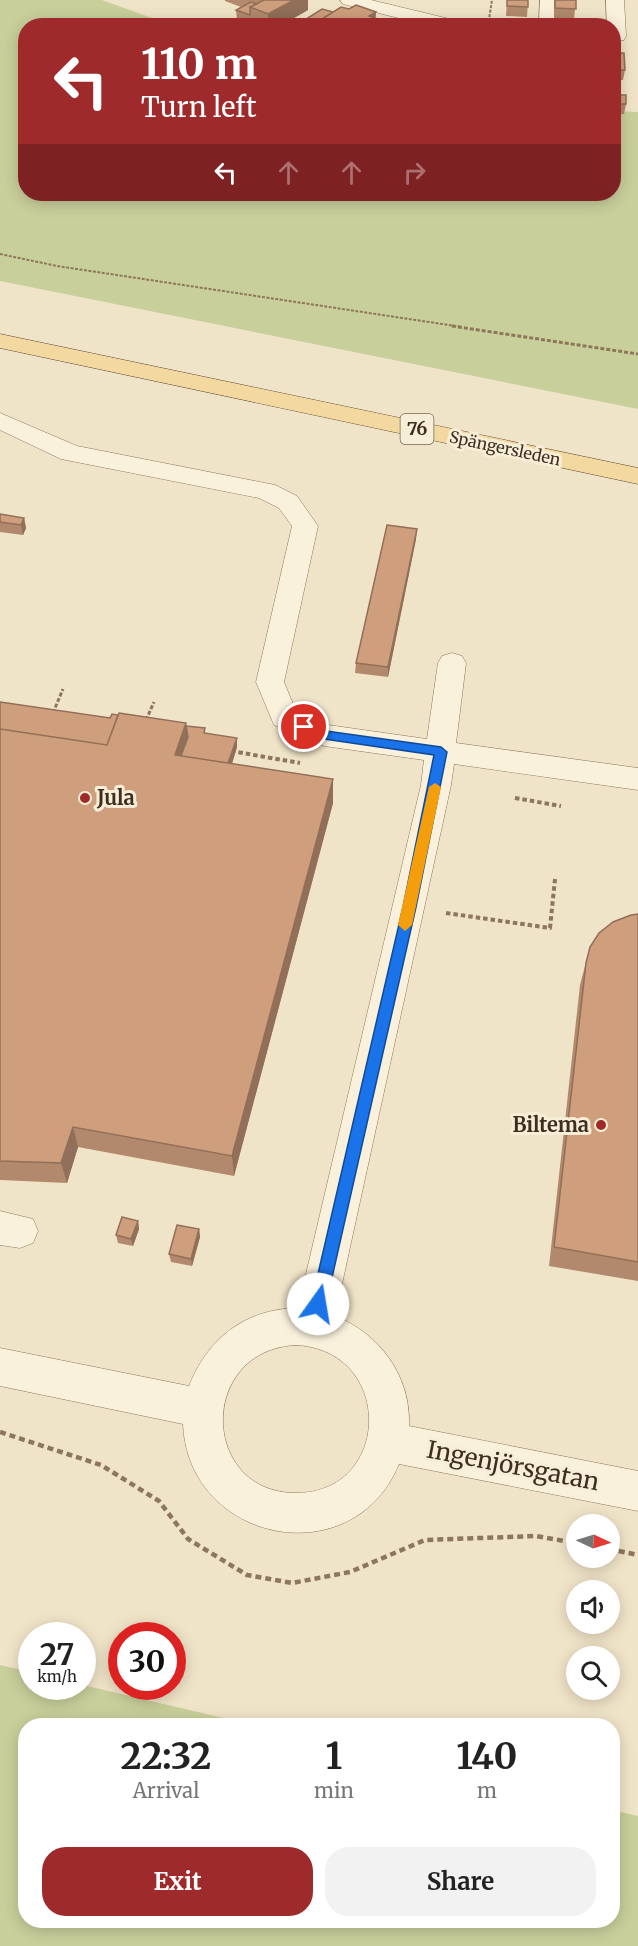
<!DOCTYPE html>
<meta charset="utf-8">
<style>
:root{--surface:#fff;--page:#f2f2f2;--text:#222;--muted:#767676;--accent:#9e2a2b}
body{margin:0;font-family:Merriweather,serif;background:var(--page);color:var(--text);height:100vh;display:flex;flex-direction:column;font-size:22px;white-space:nowrap}
*{box-sizing:border-box;margin:0}
p{font-size:20px;color:var(--muted)}
.icon{flex:none;width:33px;height:33px;fill:none;stroke:currentColor;stroke-width:2;stroke-linecap:round;stroke-linejoin:round}
.map{position:relative;flex:1;overflow:hidden}
.side{position:absolute;left:18px;top:1718px;width:602px;height:210px;display:flex;flex-direction:column;background:var(--surface);border-radius:24px;box-shadow:0 3px 15px #0003}
.side>*{flex:none}
.top-card{position:absolute;left:18px;top:18px;width:603px;height:183px;border-radius:24px;box-shadow:0 3px 15px #0003;background:#9e2a2b;color:#fff;overflow:hidden}
.needle{width:39px;rotate:94deg}
.tools{position:absolute;left:566px;top:1514px;display:grid;gap:12px}
.tools a{display:grid;place-items:center;width:54px;height:54px;border-radius:50%;background:var(--surface);box-shadow:0 3px 15px #0003;font-size:30px}
.speed{position:absolute;left:18px;top:1622px;display:flex;gap:12px;font-size:30px;font-weight:700;text-align:center}
.speed>*{display:grid;place-content:center;width:78px;height:78px;border-radius:50%;background:var(--surface);box-shadow:0 3px 15px #0003;line-height:1}
.speed small{font-size:15px;font-weight:400}
.speed .limit{border:9px solid #d22;background:#fff;color:#111}
.pin{position:absolute;display:grid;place-items:center;width:51px;height:51px;color:#fff;margin:-26px;border:3px solid #fff;border-radius:50%;box-shadow:0 2px 6px #0007}
.me{position:absolute;width:66px;margin:-33px;rotate:13deg;stroke-linejoin:round;filter:drop-shadow(0 0 4px #0008)}
.turn{display:flex;align-items:center;gap:21px;height:126px;padding:0 24px;font-size:27px}
.turn .icon{width:78px;height:78px;stroke-width:2.5}
.turn b{display:block;font-size:42px;line-height:51px}
.lanes{display:flex;align-items:center;height:57px;padding:0 24px;background:#0003;justify-content:center;gap:30px;direction:ltr}
.lanes .off{opacity:.35}
.eta{display:flex;justify-content:space-evenly;align-items:center;height:102px;text-align:center}
.eta b{font-size:36px;font-weight:700;line-height:42px}
.primary-button{display:flex;gap:12px;margin-top:auto;padding:12px 24px}
.primary-button a{flex:1;height:69px;border-radius:24px;background:var(--accent);color:#fff;font-size:24px;font-weight:700;line-height:69px;text-align:center}
.primary-button a+a{background:var(--page);color:var(--text)}
.map>svg:first-child{display:block}
</style>
<div class="map">
<svg width="638" height="1946" viewBox="0 0 638 1946">
<rect width="100%" height="100%" fill="#f0e4c8"/>
<path fill="#c9cf9b" d="M0,0H102L171,25L26,26V194H614V111L638,112V409L0,281Z
M0,1665L31,1672L32,1686L83,1685L253,1725H26V1920H612V1810L638,1816V1946H0Z"/>
<g fill="none" stroke-linecap="round" stroke-linejoin="round">
<g stroke="#8d765c" stroke-width="1">
<path id="minor" d="M340,0H371L462,22L464,26H430L343,4Z
M540,0H558L557,26H539Z
M606,0H624L626,36L624,40L614,41V26H607Z
M0,413L77,446L275,485L297,496L318,526L284,682L296,711L328,725L427,739L438,663L442,656L452,653L462,656L466,663L456,743L638,768V790L454,764L451,785L335,1316C380,1334 411,1376 409,1426L638,1471V1511L399,1464C353,1576 188,1543 183,1424L0,1386V1348L189,1386C208,1338 245,1309 298,1308L421,785L424,760L324,746L274,725L256,682L292,526L279,508L259,498L61,459L0,430ZM296,1345C395,1350 392,1493 296,1493C200,1493 197,1350 296,1345Z
M0,1211L33,1219L38,1231L33,1243L20,1248L0,1245Z"/>
</g>
<g stroke="#5b4430" stroke-width="1">
<path id="major" d="M0,334L638,468V484L0,348Z"/>
</g>
<path stroke="#8d765c" stroke-width="2" stroke-dasharray="3 1.5" stroke-linecap="butt" d="M488,26L492,0
M0,254L57,266L462,327"/>
<path stroke="#8d765c" stroke-width="3" stroke-dasharray="4 2" stroke-linecap="butt" d="M452,326L638,354
M53,713L63,689
M146,720L154,702"/>
<path stroke="#8d765c" stroke-width="4" stroke-dasharray="4.5 3" stroke-linecap="butt" d="M231,751L300,763
M515,798L561,806
M446,913L550,928L555,879"/>
<path stroke="#8d765c" stroke-width="4.5" stroke-dasharray="6 4" stroke-linecap="butt" d="M0,1432L101,1465L159,1501L188,1539L247,1575L292,1583L350,1572L425,1540L536,1536L576,1543
M609,1549L638,1555"/>
<use href="#minor" fill="#faf1dc" fill-rule="evenodd"/>
<use href="#major" fill="#f3d9a0" fill-rule="evenodd"/>
</g>
<path fill="#b2896c" d="M225,0H308V10L280,26H252L237,20L236,10L241,7L225,1Z
M507,0H528L527,17L506,16Z
M554,0H576L574,19L554,18Z
M349,9L376,12L375,18L395,26H303V21L333,12Z
M614,53L625,70L623,80H614Z
M614,95L626,104L624,114H614Z
M0,514L24,518L26,528L23,535L0,532Z
M416,539L388,677L355,673L356,663Z
M0,702L110,718L205,728V733L237,738V747L232,764L333,803L234,1176L78,1147L67,1183L0,1180Z
M638,914V1281L549,1266L580,985L590,947Z
M138,1221L139,1229L133,1246L118,1243L116,1235Z
M199,1229L200,1237L192,1266L171,1262L169,1254Z"/>
<path fill="#916f58" d="M294,0H308V10L280,26H269L268,14Z
M376,12L375,26L369,16Z
M24,518L26,528L23,535L21,525Z
M417,529L416,539L388,677V667Z
M186,723L189,747L181,770L175,755Z
M237,738V747L225,786L224,777Z
M333,779V803L234,1176L232,1156Z
M73,1127L78,1147L67,1183L61,1163Z
M138,1221L139,1229L133,1246L131,1239Z
M199,1229L200,1237L192,1266L191,1259Z"/>
<path fill="#cf9f7d" stroke="#916f58" stroke-width="1.5" d="M264,0H294L268,14L250,7Z
M507,0H528V7L507,6Z
M555,0H576V9L555,8Z
M251,2L257,4L250,7V15L236,10Z
M356,5L376,12L369,16L395,25L322,26L329,21L322,19L341,7L349,9Z
M322,9L333,12L322,19V25L318,26L303,21Z
M614,53H624L625,70H614Z
M614,95H626V104H614Z
M0,514L24,518L21,525L0,522Z
M387,525L417,529L388,667L356,663Z
M0,702L110,718L112,714L118,715L107,745L0,729Z
M119,713L186,723L175,755L333,779L232,1156L73,1127L61,1163L0,1161V729L107,745Z
M186,726L205,728L204,733L237,738L228,763L181,756L188,737Z
M638,914V1262L554,1247L586,963L590,947L599,933L613,922L631,915Z
M122,1217L138,1221L131,1239L116,1235Z
M177,1225L199,1229L191,1259L169,1254Z"/>
<path fill="#1a73e8" stroke="#114b97" stroke-width="1.5" d="M304,722L326,731L441,747L447,752L416,907L326,1304L324,1309L318,1312L313,1309L311,1304L403,907L434,755L324,739L299,730L298,727Z"/>
<path fill="#f59e0b" d="M435,783L441,787L412,925L405,931L398,925L429,787Z"/>
<g fill="#9e2a2b" stroke="#f7eed8" stroke-width="2">
<circle cx="85" cy="798" r="6"/>
<circle cx="601" cy="1125" r="6"/>
</g>
<g text-anchor="middle" stroke-width="6" stroke-linejoin="round" paint-order="stroke">
<g font-size="16" fill="#3d2e20" stroke="#f7eed8">
<text transform="translate(505 448) rotate(12)" y="6">Spängersleden</text>
</g>
<rect fill="#f7eed8" stroke="#756857" stroke-width="1.5" x="400.5" y="414" width="33" height="30" rx="4.5"/>
<g font-size="18" font-weight="bold" fill="#3d2e20">
<text x="417" y="435">76</text>
</g>
<g font-size="20" font-weight="bold" fill="#3d2e20" stroke="#f7eed8" text-anchor="start">
<text x="97" y="805">Jula</text>
<text x="589" y="1132" text-anchor="end">Biltema</text>
</g>
<g font-size="24" fill="#3d2e20" stroke="#f7eed8">
<text transform="translate(513 1466) rotate(11)" y="8">Ingenjörsgatan</text>
</g>
</g>
</svg>
<div class="tools">
<a><svg class="needle" viewBox="-14 -14 28 28"><path d="M0-13l5 13h-10z" fill="#e53935"/><path d="M0 13l5-13h-10z" fill="#767676"/></svg></a>
<a><svg class="icon" aria-label="sound" viewBox="0 0 24 24"><path d="M4 9h4l5-4v14l-5-4H4zM17 9q2 3 0 6"/></svg></a>
<a><svg class="icon" aria-label="search" viewBox="0 0 24 24"><circle cx="10" cy="10" r="6"/><path d="M15 15l6 6"/></svg></a>
</div>
<div class="speed"><div>27<small>km/h</small></div><div class="limit">30</div></div>
<div class="pin" style="left:304px;top:727px;background:#d93025"><svg class="icon" aria-label="arrive" viewBox="0 0 24 24"><path d="M6 21V4h12l-3 4 3 4H6"/></svg></div>
<svg class="me" style="left:318px;top:1304px" viewBox="-20 -20 40 40"><circle r="19" fill="#fff"/><path d="M0-13L10 11 0 6-10 11z" fill="#1a73e8"/></svg>
<div class="top-card">
<div class="turn"><svg class="icon" aria-label="left" viewBox="0 0 24 24"><path d="M17 20v-9H6M10 6l-5 5 5 5"/></svg><div><b>110 m</b>Turn left</div></div>
<div class="lanes"><svg class="icon" aria-label="left" viewBox="0 0 24 24"><path d="M17 20v-9H6M10 6l-5 5 5 5"/></svg><svg class="icon off" aria-label="ahead" viewBox="0 0 24 24"><path d="M12 20V5M6 11l6-6 6 6"/></svg><svg class="icon off" aria-label="ahead" viewBox="0 0 24 24"><path d="M12 20V5M6 11l6-6 6 6"/></svg><svg class="icon off" aria-label="right" viewBox="0 0 24 24"><path d="M7 20v-9h11M14 6l5 5-5 5"/></svg></div>
</div>
<section class="side">
<div class="eta">
<div><b>22:32</b><p>Arrival</p></div>
<div><b>1</b><p>min</p></div>
<div><b>140</b><p>m</p></div>
</div>
<div class="primary-button"><a>Exit</a><a>Share</a></div>
</section>
</div>
